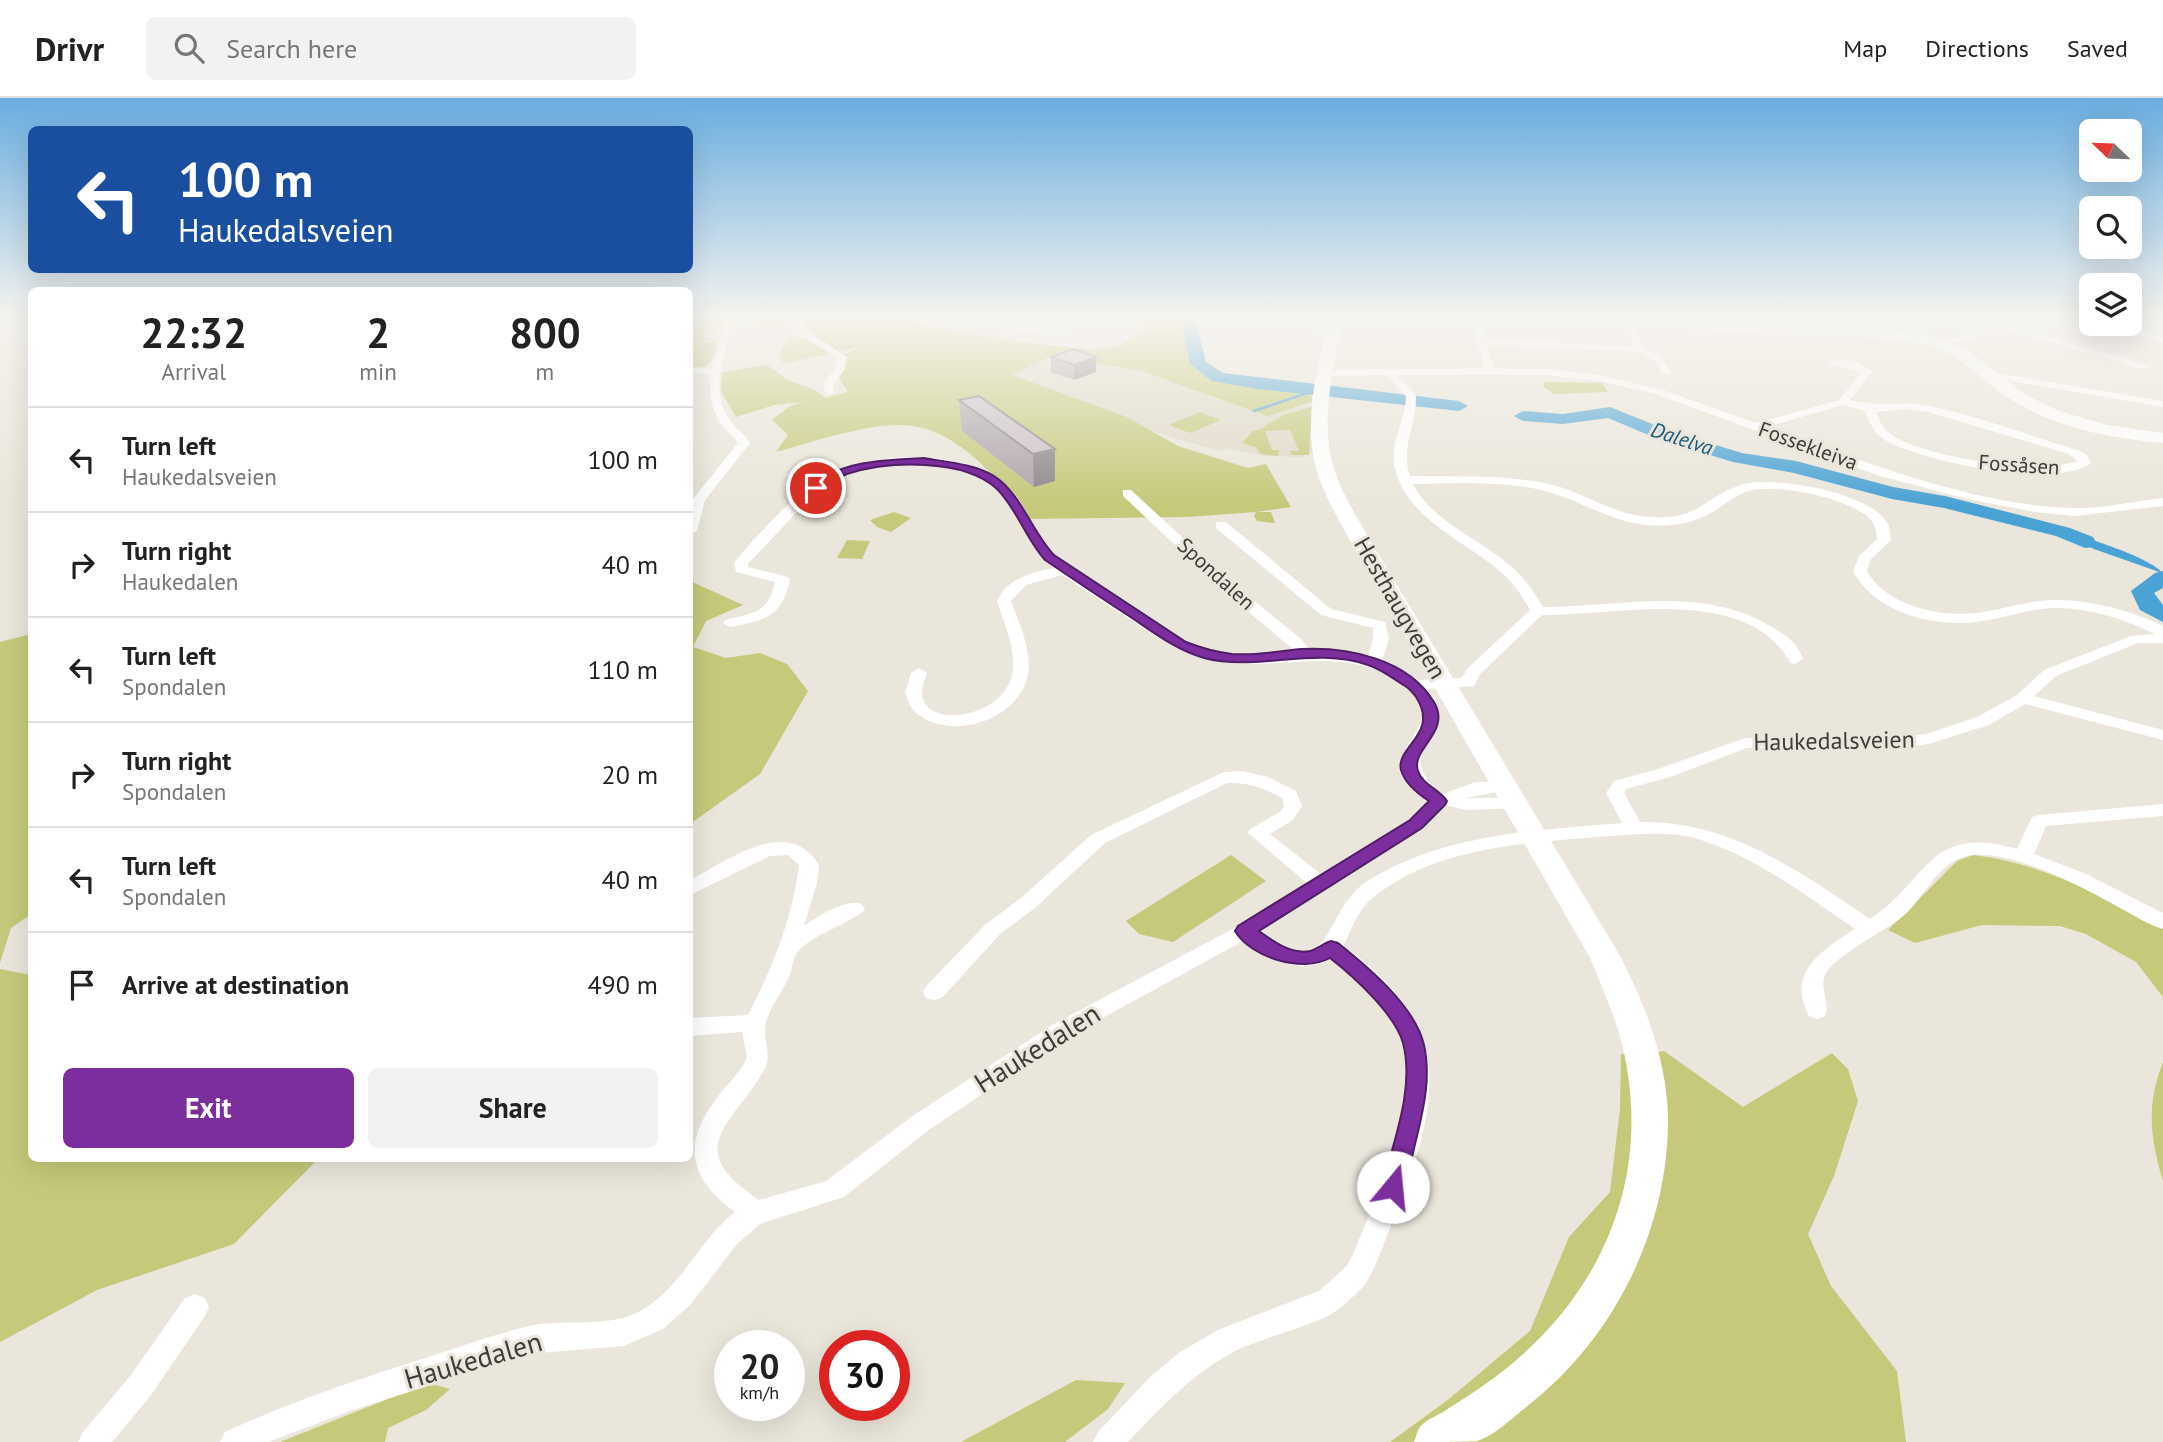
<!DOCTYPE html>
<meta charset="utf-8">
<style>
:root{--surface:#fff;--page:#f2f2f2;--text:#222;--muted:#767676;--line:#e0e0e0;--accent:#7c2d9e}
body{margin:0;font-family:"PT Sans",sans-serif;background:var(--page);color:var(--text);height:100vh;display:flex;flex-direction:column;font-size:26px;white-space:nowrap}
*{box-sizing:border-box;margin:0}
p{font-size:23px;color:var(--muted)}
.icon{flex:none;width:38px;height:38px;fill:none;stroke:currentColor;stroke-width:2;stroke-linecap:round;stroke-linejoin:round}
.map{position:relative;flex:1;overflow:hidden}
.details{position:absolute;left:28px;top:189px;width:665px;height:875px;display:flex;flex-direction:column;background:var(--surface);border-radius:10px;box-shadow:0 7px 28px #0002}
.details>*{flex:none}
.banner{position:absolute;left:28px;top:28px;width:665px;height:147px;border-radius:10px;box-shadow:0 7px 28px #0002;background:#1a4fa0;color:#fff;overflow:hidden}
.needle{width:46px;rotate:293deg}
.tools{position:absolute;left:2079px;top:21px;display:grid;gap:14px}
.tools a{display:grid;place-items:center;width:63px;height:63px;border-radius:10px;background:var(--surface);box-shadow:0 7px 28px #0002;font-size:35px}
.speed{position:absolute;left:714px;top:1232px;display:flex;gap:14px;font-size:35px;font-weight:700;text-align:center}
.speed>*{display:grid;place-content:center;width:91px;height:91px;border-radius:50%;background:var(--surface);box-shadow:0 7px 28px #0002;line-height:1}
.speed small{font-size:18px;font-weight:400}
.speed .limit{border:10px solid #d22;background:#fff;color:#111}
.pin{position:absolute;display:grid;place-items:center;width:60px;height:60px;color:#fff;margin:-30px;border:4px solid #fff;border-radius:50%;box-shadow:0 2px 7px #0007}
.me{position:absolute;width:77px;margin:-38px;rotate:17deg;stroke-linejoin:round;filter:drop-shadow(0 0 5px #0008)}
.turn{display:flex;align-items:center;gap:24px;height:147px;padding:0 35px;font-size:32px}
.turn .icon{width:91px;height:91px;stroke-width:2.5}
.turn b{display:block;font-size:49px;line-height:60px}
.eta{display:flex;justify-content:space-evenly;align-items:center;height:119px;text-align:center}
.eta b{font-size:42px;font-weight:600;line-height:49px}
.cta{display:flex;gap:14px;margin-top:auto;padding:14px 35px}
.cta a{flex:1;height:80px;border-radius:10px;background:var(--accent);color:#fff;font-size:28px;font-weight:600;line-height:80px;text-align:center}
.cta a+a{background:var(--page);color:var(--text)}
ul{padding:0;list-style:none}
li{display:flex;align-items:center;gap:21px;height:105px;padding:0 35px;border-top:2px solid var(--line)}
li div{flex:1}
li b{display:block;font-size:26px}
li em{font-style:normal}
header{display:flex;align-items:center;gap:42px;box-sizing:border-box;height:98px;padding:0 35px;background:var(--surface);border-bottom:2px solid var(--line)}
header strong{font-size:33px}
nav{display:flex;gap:38px;margin-inline-start:auto;font-size:24px}
.search{width:490px;height:63px;background:var(--page);display:flex;align-items:center;gap:18px;box-sizing:border-box;padding:0 24px;border-radius:10px;color:var(--muted);font-size:26px}
.map>svg:first-child{display:block}
</style>
<header>
<strong>Drivr</strong>
<div class="search"><svg class="icon" aria-label="search" viewBox="0 0 24 24"><circle cx="10" cy="10" r="6"/><path d="M15 15l6 6"/></svg>Search here</div>
<nav><a>Map</a><a>Directions</a><a>Saved</a></nav>
</header>
<div class="map">
<svg width="2163" height="1344" viewBox="0 0 2163 1344">
<rect width="100%" height="100%" fill="#eae6db"/>
<path fill="#e0d9c7" d="M1053,257L1144,274L1278,314L1306,307L1314,309L1310,338L1312,355L1300,359L1266,358L1226,350L1221,353L1191,345L1152,333L1127,319L1011,278Z"/>
<path fill="#c5c979" d="M690,219H720L726,223L724,230L705,236L693,232L710,241L702,244L718,243C712,260 711,274 690,271Z
M749,219H903L914,226L1003,242L1090,252L1118,248L1145,233L1149,219H1195L1194,264C1209,293 1283,289 1312,298V304L1268,318L1144,274L1053,257L1012,277L1127,319L1178,348L1248,370L1266,366L1291,409L1257,414H1271L1275,425L1257,423L1254,418L1256,414L1187,419L1026,421C1002,383 960,335 913,328C875,322 814,344 776,354L788,337L772,322L790,308L805,304L774,307L736,319L721,293L722,275L766,266L788,282L815,292L825,300L848,294L839,280V259L860,249L838,254L791,225C776,233 761,231 749,219Z
M806,240L832,256L784,265L779,259L787,242Z
M1544,284L1602,285L1608,294L1554,296L1544,289Z
M1312,309L1309,357H1291L1290,353H1299L1290,332L1265,333L1272,352H1279L1278,358L1261,356L1256,349L1242,345L1253,333L1261,331L1283,317Z
M1200,314L1221,322L1190,335L1169,327Z
M894,414L911,420L891,434L877,429L870,422Z
M847,442L870,443L862,461L837,460Z
M690,483L743,507L706,523L693,549L726,560L760,555L787,566L808,593L760,676L690,726Z
M31,536V816L11,830L0,865V544Z
M1231,757L1266,783L1173,844L1139,836L1126,823Z
M1973,757C2042,765 2103,798 2163,830V899L2136,864L2086,836L2060,828L1982,827L1915,845L1888,832L1957,763Z
M0,871L31,877L32,1060L318,1061L234,1146L97,1192L0,1244Z
M1664,953L1743,1009L1832,955L1848,971L1858,1003L1834,1078L1808,1136L1831,1188L1897,1273L1906,1344H1390L1449,1301L1530,1233L1569,1139L1610,1094L1620,1011L1621,956L1642,957Z
M2163,964V1083C2150,1039 2146,1008 2163,964Z
M1076,1282L1125,1285L1108,1311L1065,1344H961Z
M428,1285L450,1291L426,1312L388,1330L385,1344H280Z"/>
<path fill="#4ba2d4" d="M2052,431C2072,434 2153,460 2162,475L2094,451Z"/>
<g fill="none" stroke-linecap="round" stroke-linejoin="round">
<path stroke="#4ba2d4" stroke-width="2.5" d="M1254,313L1313,293"/>
<path fill="#4ba2d4" fill-rule="evenodd" d="M1181,219H1195L1206,264L1223,275L1459,303L1468,308L1459,313L1258,291L1212,283L1190,266Z
M1610,309L1670,333L1742,355L1796,363L1893,389L1945,398L2070,430L2093,439L2096,444L2093,449L2085,450L2056,438L1944,410L1892,401L1794,375L1733,364L1658,341L1608,320L1563,326L1523,323L1514,318L1523,313L1563,316Z
M2163,473V490L2154,495L2163,507V524L2140,512L2131,493L2155,475Z"/>
<path fill="#fff" fill-rule="evenodd" d="M720,219H730L736,228C721,257 710,295 731,324C737,332 745,336 750,345L705,402L697,433L690,437V412L693,401L738,345C734,338 727,334 722,327C711,312 709,295 710,276L690,275V269L711,270L726,228Z
M788,219H798L811,235L847,259L844,273L833,286L834,296H826L823,286L834,272L837,260L805,239Z
M926,219H953L1063,233L1068,236L1063,239Z
M1238,219H1265L1339,231L1334,234Z
M1471,219H1481L1485,241L1634,248L1618,219H1628L1644,249L1662,258L1671,274L1670,276H1662L1654,262L1638,254L1487,247L1494,270L1545,271L1599,277L1663,292L1756,325L1839,302L1861,275C1850,268 1837,271 1828,265C1841,257 1861,264 1872,274L1850,302C1878,310 1903,302 1931,308C1980,319 2029,337 2077,352L2086,356L2091,365C2059,392 1916,363 1882,340C1873,334 1869,323 1865,313L1843,307L1767,329C1860,362 1973,407 2072,410C2102,411 2134,403 2163,400V408L2074,418L2035,414L1967,401L1880,378L1656,296L1599,283L1545,277H1397L1416,297C1417,326 1400,350 1410,378C1456,379 1503,376 1549,386C1584,394 1613,417 1650,419C1701,423 1705,397 1744,386C1776,378 1871,394 1888,426C1890,431 1890,437 1891,442L1870,462L1867,473C1886,508 1939,519 1976,515C2004,512 2031,501 2060,502C2096,503 2131,513 2163,528V545H2138L2056,578L2034,598L2163,632V642L2025,606L1989,627L1928,646L1894,651L1747,650L1670,679L1626,691L1624,695L1640,724C1729,722 1799,773 1870,821C1929,783 1927,725 2017,751L2032,719L2039,717L2163,706V718L2046,728L2034,756L2086,776L2163,815V831C2148,827 2134,817 2120,810C2084,790 1996,741 1956,762C1932,775 1922,803 1901,820C1884,833 1833,859 1825,877C1819,891 1831,906 1825,918L1817,921L1809,918C1786,874 1822,852 1855,831C1805,797 1756,759 1698,741C1666,732 1630,737 1597,739C1523,745 1434,750 1374,799C1357,812 1353,830 1343,848C1374,869 1409,903 1422,939C1444,1000 1412,1073 1390,1130C1383,1147 1377,1167 1367,1183C1361,1193 1349,1202 1340,1210C1322,1226 1263,1239 1237,1252C1193,1275 1162,1308 1128,1344H1093L1098,1334L1151,1278L1180,1254L1220,1231L1319,1193L1347,1168L1354,1154C1378,1094 1424,1002 1399,937C1389,911 1354,878 1332,861C1300,877 1269,863 1243,843L1068,939L930,1031L844,1099L760,1126L737,1146L691,1206L663,1231L624,1248L527,1256L350,1313L268,1344H220L225,1334C288,1305 353,1283 419,1262C454,1251 489,1238 525,1229C562,1219 606,1232 640,1213C681,1191 699,1142 735,1114C692,1083 681,1049 714,1004C723,991 735,980 744,966L747,959L742,934L690,938V920L748,917C772,871 793,819 799,767L788,757L770,758L690,797V782C727,763 788,716 819,767L817,785L804,828C818,818 845,801 862,806L865,811C859,822 809,837 797,855C792,862 792,874 788,881C781,896 766,914 765,931C764,944 771,955 766,968C737,1025 677,1048 759,1102L826,1083L914,1017L1052,927L1238,828L1307,785L1248,735L1250,731L1280,714L1284,708L1282,700C1263,690 1249,684 1227,685L1105,745L1035,810L1000,836L942,900L934,902L926,900L923,894L926,888L986,826L1021,800L1091,737L1224,674L1242,673L1268,679L1296,693L1302,708L1293,722L1270,736L1321,776L1409,722L1428,703C1418,695 1404,685 1402,671C1398,639 1449,619 1404,587C1345,545 1289,573 1224,564C1180,558 1147,532 1111,509C1095,498 1078,488 1062,477L1026,487L1011,503C1019,525 1032,552 1028,576C1020,622 950,645 915,614C910,610 908,602 905,595L911,575L919,570L927,575C925,581 921,590 922,596C925,632 1003,620 1012,577C1017,553 1004,525 997,503C1008,480 1030,475 1054,470C1027,448 1021,413 997,392C978,375 952,369 927,367C832,360 807,405 748,466V469L788,479L790,482C781,520 765,522 730,529L723,525L725,522C753,515 768,516 775,484L736,474L734,465C754,440 795,396 822,380C870,352 960,350 1005,386C1026,403 1032,432 1049,451C1068,472 1095,485 1119,501C1145,517 1171,539 1201,549C1231,560 1264,556 1296,554L1223,492L1123,398V392H1131L1233,486L1299,539L1311,553L1332,552L1368,558L1373,541V530L1321,517L1216,430V424H1226L1331,511L1385,524L1389,541L1382,563L1418,582L1462,580L1467,571L1530,512C1522,498 1514,485 1501,474C1464,442 1404,420 1394,366C1390,344 1406,321 1406,298L1386,277L1327,278L1322,275L1327,272L1484,270ZM1907,311L1928,314L2069,356L2078,363C2041,376 1916,360 1887,333C1881,328 1879,320 1876,314ZM1413,386C1456,386 1503,382 1545,393C1580,402 1609,423 1646,427C1668,429 1693,426 1713,414C1724,407 1735,397 1749,393C1777,385 1844,400 1867,418C1875,425 1876,431 1877,441L1859,458L1853,473C1874,514 1932,529 1976,524C2003,521 2028,510 2056,510C2091,510 2124,521 2155,536L2131,538L2044,572L2017,597L1977,619L1926,636L1894,641L1745,640L1658,671L1614,683L1606,695L1622,725C1536,732 1444,736 1369,782C1319,813 1338,889 1260,834L1423,730L1445,707L1466,712L1522,710L1525,706L1516,700H1466L1511,691L1514,687L1511,683L1476,684L1442,696C1384,649 1469,638 1427,591L1474,588L1480,576L1542,517C1616,518 1745,485 1790,564L1795,566L1803,561C1798,546 1787,538 1774,530C1702,486 1622,509 1543,509C1534,494 1525,481 1513,470C1481,441 1433,425 1413,386Z
M2005,219H2016L2007,226L2152,269L2143,271L2001,230L1993,235L1940,248L1935,245L1987,231Z
M2072,219L2091,220V226L2074,221Z
M2095,226H2110L2163,239V245Z
M1992,274L2163,303V309L1988,279V275Z
M195,1196L205,1200L209,1209L205,1218L151,1297L112,1344H78L83,1334L131,1277L185,1200Z"/>
<path fill="#fff" fill-rule="evenodd" d="M1329,219H1343C1334,269 1319,321 1334,371C1342,397 1358,420 1371,444L1616,851C1645,903 1669,967 1668,1027C1666,1137 1612,1243 1525,1310C1511,1321 1494,1338 1477,1343C1463,1344 1430,1344 1414,1344C1416,1340 1417,1333 1420,1329C1425,1322 1439,1317 1446,1312C1467,1299 1488,1285 1507,1270C1599,1195 1647,1089 1627,970C1621,932 1605,896 1590,860L1351,444C1338,420 1323,396 1316,370C1303,320 1318,268 1329,219Z
M1648,219L1867,229L1937,240L1966,251L2026,297L2059,313L2107,327L2163,335V345C2112,340 2060,331 2015,304C1968,275 1964,250 1901,242C1858,236 1670,239 1648,219Z"/>
</g>
<path fill="#aea4aa" d="M1051,259H1096V274L1074,282L1051,274Z
M959,302L1055,351V383L1034,389L962,333Z"/>
<path fill="#8d868b" d="M1096,259V274L1074,282V267Z
M1055,351V383L1034,389L1033,356Z"/>
<path fill="#cabfc6" stroke="#8d868b" stroke-width="2" d="M1074,251L1096,259L1074,267L1051,259Z
M979,298L1055,351L1033,356L959,302Z"/>
<linearGradient id="sky" x2="0" y2="1"><stop stop-color="#69ade0"/><stop offset="0.54" stop-color="#f6f4ef"/><stop offset="1" stop-color="#f6f4ef" stop-opacity="0"/></linearGradient>
<rect width="2163" height="407" fill="url(#sky)"/>
<path fill="#7c2d9e" stroke="#511d67" stroke-width="2" d="M924,360C946,364 975,366 994,378C1021,395 1032,434 1054,457L1186,544C1201,550 1216,554 1232,556C1255,558 1279,553 1302,551C1349,549 1408,561 1434,604C1452,634 1410,651 1418,673C1423,687 1439,691 1447,703L1445,707L1422,730L1259,833C1273,843 1291,857 1310,853C1317,851 1324,845 1331,843L1338,845C1368,869 1415,908 1424,947C1431,978 1424,1009 1417,1038C1412,1057 1409,1078 1401,1096L1393,1099L1385,1096L1382,1089C1393,1044 1415,991 1403,945C1395,916 1353,878 1330,860C1303,875 1251,860 1235,833L1238,828L1410,722L1429,703C1418,696 1405,685 1401,672C1395,649 1440,636 1416,599C1412,594 1410,591 1405,588C1394,581 1381,571 1368,567C1314,548 1257,574 1204,560C1176,552 1153,534 1129,518C1101,500 1073,481 1045,462C1026,441 1017,411 997,391C964,360 888,363 847,376C838,380 828,387 820,393L810,390C839,362 885,362 924,360Z"/>
<g text-anchor="middle" stroke-width="6" stroke-linejoin="round" paint-order="stroke">
<g font-size="21" font-style="italic" fill="#195a7d" stroke="#eae6db">
<text transform="translate(1682 341) rotate(18)" y="7">Dalelva</text>
</g>
<g font-size="21" fill="#3e3c38" stroke="#eae6db">
<text transform="translate(1808 348) rotate(20)" y="7">Fossekleiva</text>
<text transform="translate(2019 367) rotate(4)" y="7">Fossåsen</text>
<text transform="translate(1216 476) rotate(42)" y="7">Spondalen</text>
</g>
<g font-size="24" fill="#3e3c38" stroke="#eae6db">
<text transform="translate(1400 510) rotate(60)" y="8">Hesthaugvegen</text>
<text transform="translate(1834 643) rotate(-1)" y="8">Haukedalsveien</text>
</g>
<g font-size="28" fill="#3e3c38" stroke="#eae6db">
<text transform="translate(1037 950) rotate(-32)" y="10">Haukedalen</text>
<text transform="translate(473 1262) rotate(-16)" y="10">Haukedalen</text>
</g>
</g>
</svg>
<div class="tools">
<a><svg class="needle" viewBox="-14 -14 28 28"><path d="M0-13l5 13h-10z" fill="#e53935"/><path d="M0 13l5-13h-10z" fill="#767676"/></svg></a>
<a><svg class="icon" aria-label="search" viewBox="0 0 24 24"><circle cx="10" cy="10" r="6"/><path d="M15 15l6 6"/></svg></a>
<a><svg class="icon" aria-label="layers" viewBox="0 0 24 24"><path d="M12 4l9 5-9 5-9-5zM3 14l9 5 9-5"/></svg></a>
</div>
<div class="speed"><div>20<small>km/h</small></div><div class="limit">30</div></div>
<div class="pin" style="left:816px;top:390px;background:#d93025"><svg class="icon" aria-label="arrive" viewBox="0 0 24 24"><path d="M6 21V4h12l-3 4 3 4H6"/></svg></div>
<svg class="me" style="left:1393px;top:1089px" viewBox="-20 -20 40 40"><circle r="19" fill="#fff"/><path d="M0-13L10 11 0 6-10 11z" fill="#7c2d9e"/></svg>
<div class="banner">
<div class="turn"><svg class="icon" aria-label="left" viewBox="0 0 24 24"><path d="M17 20v-9H6M10 6l-5 5 5 5"/></svg><div><b>100 m</b>Haukedalsveien</div></div>
</div>
<section class="details">
<div class="eta">
<div><b>22:32</b><p>Arrival</p></div>
<div><b>2</b><p>min</p></div>
<div><b>800</b><p>m</p></div>
</div>
<ul>
<li><svg class="icon" aria-label="left" viewBox="0 0 24 24"><path d="M17 20v-9H6M10 6l-5 5 5 5"/></svg><div><b>Turn left</b><p>Haukedalsveien</p></div><em>100 m</em></li>
<li><svg class="icon" aria-label="right" viewBox="0 0 24 24"><path d="M7 20v-9h11M14 6l5 5-5 5"/></svg><div><b>Turn right</b><p>Haukedalen</p></div><em>40 m</em></li>
<li><svg class="icon" aria-label="left" viewBox="0 0 24 24"><path d="M17 20v-9H6M10 6l-5 5 5 5"/></svg><div><b>Turn left</b><p>Spondalen</p></div><em>110 m</em></li>
<li><svg class="icon" aria-label="right" viewBox="0 0 24 24"><path d="M7 20v-9h11M14 6l5 5-5 5"/></svg><div><b>Turn right</b><p>Spondalen</p></div><em>20 m</em></li>
<li><svg class="icon" aria-label="left" viewBox="0 0 24 24"><path d="M17 20v-9H6M10 6l-5 5 5 5"/></svg><div><b>Turn left</b><p>Spondalen</p></div><em>40 m</em></li>
<li><svg class="icon" aria-label="arrive" viewBox="0 0 24 24"><path d="M6 21V4h12l-3 4 3 4H6"/></svg><div><b>Arrive at destination</b></div><em>490 m</em></li>
</ul>
<div class="cta"><a>Exit</a><a>Share</a></div>
</section>
</div>
